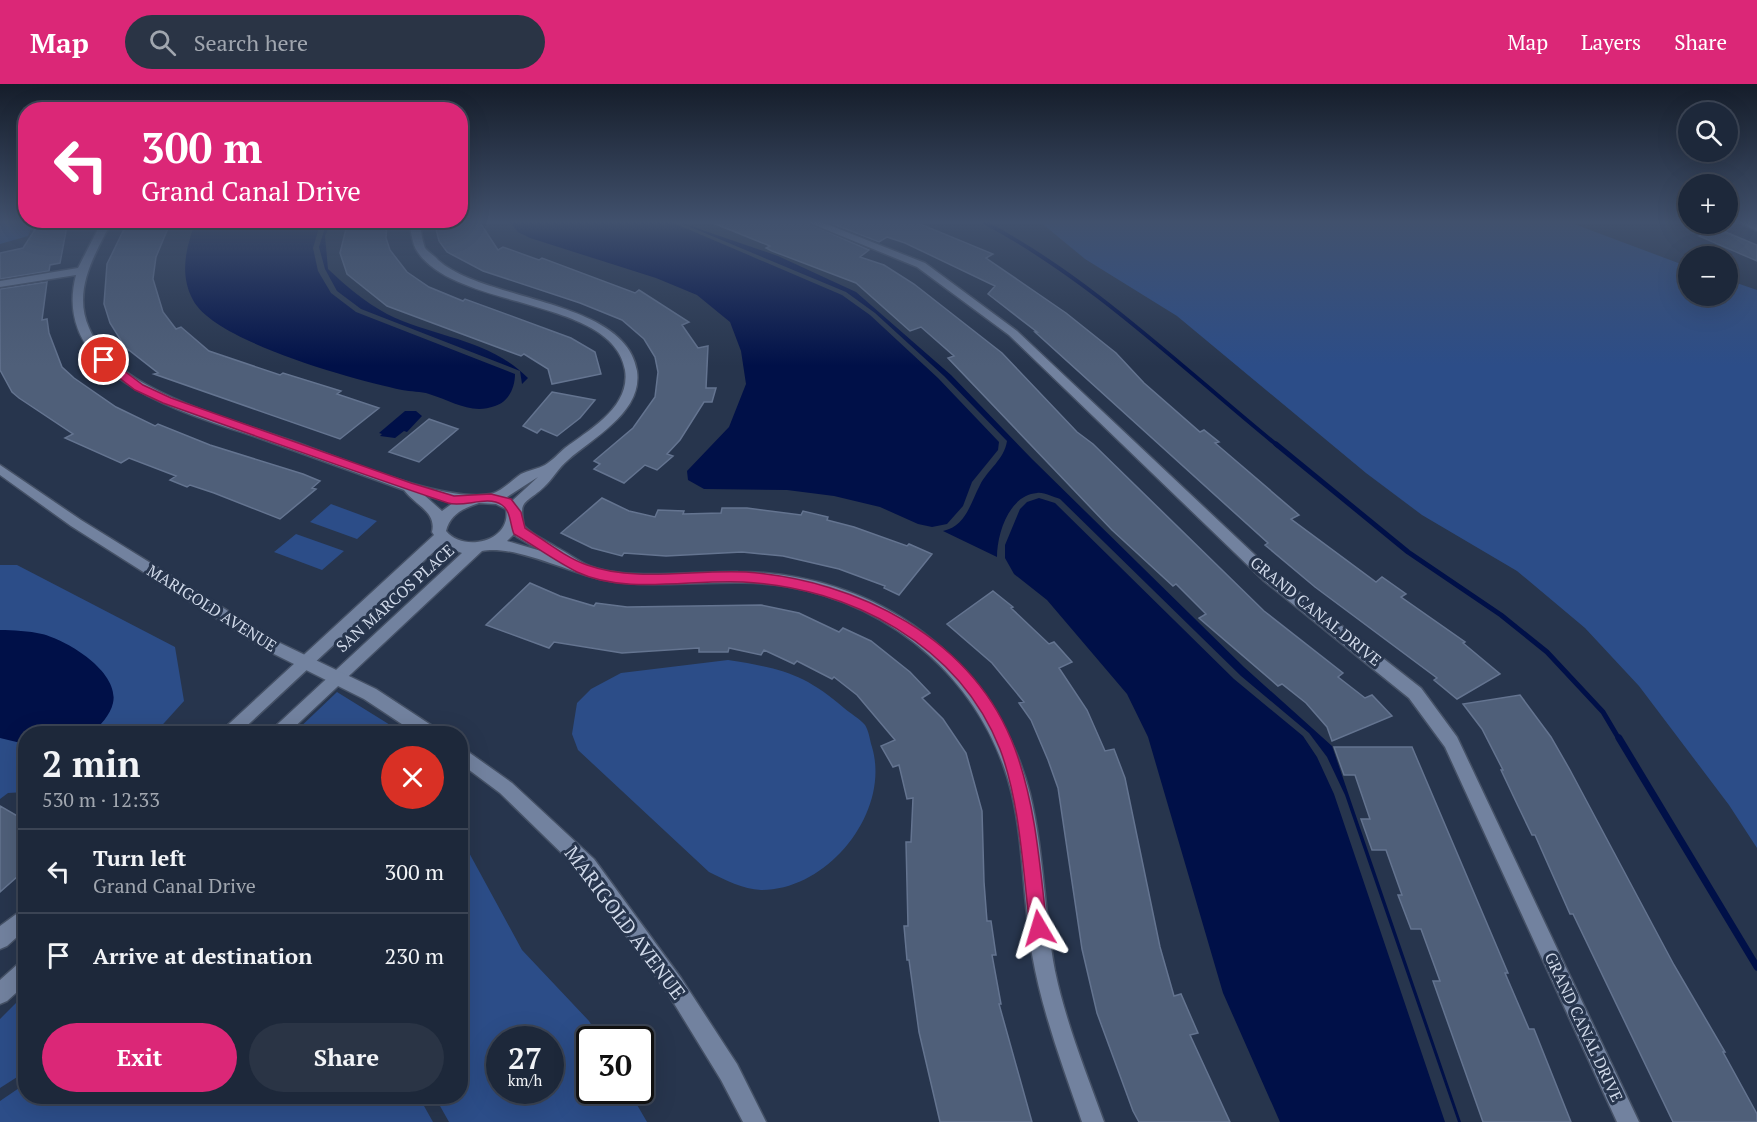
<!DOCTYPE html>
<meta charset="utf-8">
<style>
:root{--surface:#1d283a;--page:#2a3445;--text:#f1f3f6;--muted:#a0a6af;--line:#3b4454;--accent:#db2777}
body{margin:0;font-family:"PT Serif",serif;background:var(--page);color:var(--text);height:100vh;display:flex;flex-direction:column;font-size:22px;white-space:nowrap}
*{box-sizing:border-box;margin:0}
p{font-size:20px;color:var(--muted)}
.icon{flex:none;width:33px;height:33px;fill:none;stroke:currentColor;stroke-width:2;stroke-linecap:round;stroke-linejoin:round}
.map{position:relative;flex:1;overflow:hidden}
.sheet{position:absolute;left:18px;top:642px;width:450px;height:378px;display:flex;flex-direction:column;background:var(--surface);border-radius:24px;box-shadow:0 6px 24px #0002,0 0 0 2px var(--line)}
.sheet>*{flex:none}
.banner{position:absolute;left:18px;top:18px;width:450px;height:126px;border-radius:24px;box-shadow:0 6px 24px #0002,0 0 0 2px var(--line);background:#db2777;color:#fff;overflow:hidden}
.tools{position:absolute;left:1678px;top:18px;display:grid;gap:12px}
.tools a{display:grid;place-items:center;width:60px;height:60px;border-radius:50%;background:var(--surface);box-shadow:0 6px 24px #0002,0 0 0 2px var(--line);font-size:30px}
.speed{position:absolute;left:486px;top:942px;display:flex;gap:12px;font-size:30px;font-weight:700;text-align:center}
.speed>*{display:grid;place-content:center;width:78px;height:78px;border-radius:50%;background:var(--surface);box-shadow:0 6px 24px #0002,0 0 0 2px var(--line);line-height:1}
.speed small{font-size:15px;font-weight:400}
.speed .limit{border:3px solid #111;border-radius:9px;background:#fff;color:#111}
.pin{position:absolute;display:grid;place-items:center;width:51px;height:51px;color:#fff;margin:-26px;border:3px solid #fff;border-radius:50%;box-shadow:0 2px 6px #0007}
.me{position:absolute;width:66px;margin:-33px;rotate:353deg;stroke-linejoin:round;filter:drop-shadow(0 0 4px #0008)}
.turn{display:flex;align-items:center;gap:21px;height:126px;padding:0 24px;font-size:27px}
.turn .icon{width:78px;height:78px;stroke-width:2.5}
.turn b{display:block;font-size:42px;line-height:51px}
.round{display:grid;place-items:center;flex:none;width:63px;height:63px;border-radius:32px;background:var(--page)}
.overview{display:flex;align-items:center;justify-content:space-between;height:102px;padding:0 24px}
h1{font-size:36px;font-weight:700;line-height:45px}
.action{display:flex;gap:12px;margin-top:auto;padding:12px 24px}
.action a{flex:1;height:69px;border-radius:36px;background:var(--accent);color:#fff;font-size:24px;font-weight:700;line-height:69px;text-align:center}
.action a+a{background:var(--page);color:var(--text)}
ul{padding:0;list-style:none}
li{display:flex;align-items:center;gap:18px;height:84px;padding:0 24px;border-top:2px solid var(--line)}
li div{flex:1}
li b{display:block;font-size:22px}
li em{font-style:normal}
header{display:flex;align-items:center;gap:36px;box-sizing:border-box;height:84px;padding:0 30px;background:var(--accent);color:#fff}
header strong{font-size:28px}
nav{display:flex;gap:33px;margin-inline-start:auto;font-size:21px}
.search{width:420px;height:54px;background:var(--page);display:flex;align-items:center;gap:15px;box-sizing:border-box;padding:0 21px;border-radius:33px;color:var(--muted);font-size:22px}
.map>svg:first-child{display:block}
</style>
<header>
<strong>Map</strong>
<div class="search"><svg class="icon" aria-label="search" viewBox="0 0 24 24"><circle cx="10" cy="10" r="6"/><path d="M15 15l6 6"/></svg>Search here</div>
<nav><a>Map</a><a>Layers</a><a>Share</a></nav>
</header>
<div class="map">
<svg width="1757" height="1038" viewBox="0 0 1757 1038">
<rect width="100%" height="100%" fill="#27354d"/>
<path fill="#2c4d88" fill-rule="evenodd" d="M0,137H34L28,152L0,160Z
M1039,137H1566L1689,183V212H1728V196L1757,206V764L1729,721L1639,602L1585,544L1517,487L1422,431L1366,389L1177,232L1085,175Z
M331,420L377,437L357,455L310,438Z
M296,450L344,467L322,486L274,468Z
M0,481H17L175,563L184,617L155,649L26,650L25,708L8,709L0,715Z
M728,576C779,584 804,589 844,624C850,629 860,635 865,641C869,647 870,657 872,663C891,727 829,806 761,806C743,805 725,796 709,788L578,666L572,650L577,619L591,605L621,589Z
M337,608L395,644L402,649H294Z
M461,754L522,866L589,937L600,955L590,956V1006L629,1007L647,1038H449L435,1013L460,1012V855L467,841L461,817ZM500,956H550V1006H500Z
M25,910V988L0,1004V935Z
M25,1000L26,1012L419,1013L433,1038H0V1017Z"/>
<path fill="#001048" d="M196,137H321L313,164L318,187L331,209L356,228L515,290C515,303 509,318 495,322C471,331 452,317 429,310C421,307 411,308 402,306C355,296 215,258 193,216C179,191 186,162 196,137Z
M327,137H331L325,152L328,185C347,203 365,218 387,230C435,254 488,254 528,294L522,300L520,287L361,225L337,207L325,185L319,163Z
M509,137H669L842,211L870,231L938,294L999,358L998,366L972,398L963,422L947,440L932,443L918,440L880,423L834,412L787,406L704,405L688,396L687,387L729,343L746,300L741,267L730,238L697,211L656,194L530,154L518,148Z
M676,137L778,172L856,208L951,291L1032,375L1244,583L1332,662L1461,1038H1458L1345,711L1327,673L1309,649L1241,592L1060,415C1053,413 1044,408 1037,409C1009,411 997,450 997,473L943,447C966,442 970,420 980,401C988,385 1004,376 1007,357L944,292L875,229L846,208Z
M405,327H416L422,332L407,348L404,347L395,354L380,352L382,350L379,349Z
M1039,414L1055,419L1234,595L1303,652L1317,673L1334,710L1445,1038H1280L1223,909L1148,653L1127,610L1047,516L1014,490L1005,474V461L1020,425L1027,418Z
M0,546C13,546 29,547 42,550C67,556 120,588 113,619C110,632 100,641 92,649L26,650L25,660L0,654Z"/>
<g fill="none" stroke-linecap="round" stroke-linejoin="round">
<path stroke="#001048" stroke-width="4" d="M982,137C1092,195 1182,284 1278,362"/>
<path stroke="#001048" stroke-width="5" d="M1276,360L1408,468L1501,531L1547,568L1603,628L1619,655"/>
<path stroke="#001048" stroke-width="7" d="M1619,654L1757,883"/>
</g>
<path fill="#4f5f79" stroke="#647490" stroke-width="1.5" d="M45,137H68L60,179L50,181L49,187L0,195V169L23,164L36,144L42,143Z
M128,137H171L156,173L153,195L163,228L176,245L181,243L209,267L280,291L283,289L341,307L337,310L379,324L340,355L154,290L158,289L125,263L110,239L104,220L107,180Z
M348,137H387L386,154L390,166L407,188L429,203L463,217L465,215L571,254L595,268L601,290L552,300L548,285L524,270L521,272L387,222L347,190L340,169Z
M455,137H479L498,166L503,163L539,176L542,174L635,209L639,206L689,238L682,241L698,264L708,262L706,304H716L712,318H704L680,356L667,370L673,372L657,386L645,381L624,399L594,385L600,380L594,377L633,344L655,313L658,288L655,273L644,255L622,236L580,219L483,187L447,168L439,157L435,141Z
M708,137H803L869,166L860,173L884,181L914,200L1002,269L1077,348L1093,360L1264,527L1343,589L1338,593L1365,614L1372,611L1392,632L1332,657L1327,643L1306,619L1282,600L1278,602L1199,534L1206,530L1176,500L1173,502L1112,446L948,274L954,272L921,243L910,247L856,199L772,167L766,164L770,162Z
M825,137H913L993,170L986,174L1066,229L1116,269L1144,299L1200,348L1204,346L1219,358L1215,359L1299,431L1291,435L1376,498L1382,493L1406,510L1401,513L1465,558L1463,559L1500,590L1457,615L1434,596L1437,594L1315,503L1265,461L1268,459L1035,248H1037L988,210L995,202L905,159L887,153L879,158Z
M1716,144L1757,161V177L1699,152Z
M47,198L42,236L47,235L49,249L62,283L74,294L116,323L155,342L158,340L210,361L303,390L320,397L312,404L316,405L280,435L214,409L190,401L187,403L170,396L176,392L129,374L121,379L65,354L73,350L19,314L12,308L0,286V205Z
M552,308L595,316L580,334L557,352L541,345L537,349L523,342Z
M429,335L458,345L419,378L389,368Z
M602,414L629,427L655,433L658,426L684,427L683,430L721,429L722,424H747L801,431L803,427L828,433L827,436L854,443L907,462L909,460L932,470L899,511L884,504L885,502L839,485L783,472L742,468L666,472L624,469L622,472L592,464L561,449Z
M530,499L560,512L594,522L596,519L627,523L761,521L799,529L839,548L843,544L871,557L910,588L930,609L922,614L943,635L966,669L982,727L984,798L987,837H991L996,871H992L1001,920H999L1032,1038H940L919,948L909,876H907L904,842H908L906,758H911L913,714L907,715L899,681L893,683L881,662L895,656L857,611L834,593L832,595L797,577L794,580L764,566L761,571L729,564L728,568H699V564L622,569L554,558L549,564L486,541Z
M993,507L1013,523L1011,524L1049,560L1054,558L1072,578L1059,584L1087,626L1105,667L1114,665L1125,694L1160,863L1174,912L1181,910L1198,949L1190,951L1230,1038H1139L1133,1027L1097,929L1082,865L1058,704L1048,676L1031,636L1019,619L1024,618L992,579L947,540Z
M1520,611L1551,653L1570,686L1674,881L1725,968H1723L1757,1030V1038H1673L1573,830H1570L1535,751H1532L1518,722L1501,686H1503L1482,645L1463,620Z
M1334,663H1412L1508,889H1505L1529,945H1534L1571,1038H1483L1433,897H1440L1421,845H1411L1398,811H1402L1386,766H1372L1361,735H1370L1355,691H1344Z
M0,722L26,737V785L0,808Z"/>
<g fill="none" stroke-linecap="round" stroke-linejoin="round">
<g stroke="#455166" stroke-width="3">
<path id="street" d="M102,137H112C95,170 72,206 89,244C100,270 123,288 147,301C192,326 244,340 292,357C341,374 442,419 491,410C501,408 512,396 521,390C529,386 538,385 545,381C552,377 559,369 565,364C589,346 631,323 625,286C613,213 455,226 417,167C412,160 411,146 409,137H419C421,145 422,156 425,164C428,168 435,172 438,176C485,218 626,215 637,287C643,328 594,353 568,376C558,384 553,395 544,403C526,420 518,415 524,442C532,451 545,456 556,463C566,468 575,475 585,480C623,498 696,487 738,488C877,488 995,575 1030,710C1044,768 1044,828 1055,887C1066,939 1086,988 1104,1038H1082C1063,983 1042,928 1032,870C1023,817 1024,762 1012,710C985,600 896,521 785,502C741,495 697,501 653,500C635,500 617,499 600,495C568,488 512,460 482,467L287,650H267L462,469L441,461L238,650H218L434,451L432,448C437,428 415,421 404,406C357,389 309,372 262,355C190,330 49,295 76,191L0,203V197L78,184ZM538,393L512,417L507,413ZM424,411L453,419L442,427ZM479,419L496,420L506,425C512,457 464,469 446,447C450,430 464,424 479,419ZM514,450L517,453L541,467L507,457Z
M805,137H819L925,179L1017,247L1273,488L1421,604L1457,653L1639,1038H1617L1445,663L1409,614L1263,496L1009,251L917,183Z
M1735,137H1749L1757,140V147Z
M26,823V845L7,862L0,865V842Z
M26,876V900L7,917L0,920V896L19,879Z"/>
</g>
<g stroke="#455166" stroke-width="3">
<path id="secondary" d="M0,381L81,436L280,559L376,605L437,645L439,650H417L364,615L268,567L71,442L0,391Z
M460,662L512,699L594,775L681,894L737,980L766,1038H743L721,996L667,908L580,787L500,709L460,679Z"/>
</g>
<use href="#street" fill="#72829f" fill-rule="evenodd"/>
<use href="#secondary" fill="#72829f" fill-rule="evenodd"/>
</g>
<linearGradient id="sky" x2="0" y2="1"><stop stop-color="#151d2a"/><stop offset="0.49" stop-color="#41516d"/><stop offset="1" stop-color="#41516d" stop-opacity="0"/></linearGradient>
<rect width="1757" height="282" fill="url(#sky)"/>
<path fill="#db2777" stroke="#8e194d" stroke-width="1.5" d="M100,274H107L143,301L171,314L411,399L454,412L491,410L511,415L521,428L525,444C544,456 566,474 587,481C638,499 693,485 746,488C857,496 974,554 1015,665C1036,722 1040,784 1047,844L1045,850L1039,852L1032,850L1030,844C1023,787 1020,718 1000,665C959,561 850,503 743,498C692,495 625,511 577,488C555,477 535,462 514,450C510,441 511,427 502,421C487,411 464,424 448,419C353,387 258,353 163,319L135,306L100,279Z"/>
<g text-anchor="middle" stroke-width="6" stroke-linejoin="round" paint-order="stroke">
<g font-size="16" fill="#d1daea" stroke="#27354d">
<text transform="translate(395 514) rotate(-42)" y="6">SAN MARCOS PLACE</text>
<text transform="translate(212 524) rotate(32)" y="6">MARIGOLD AVENUE</text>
<text transform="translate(1316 527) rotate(39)" y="6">GRAND CANAL DRIVE</text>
<text transform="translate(1584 943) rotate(65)" y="6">GRAND CANAL DRIVE</text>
</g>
<g font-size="20" fill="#d1daea" stroke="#27354d">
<text transform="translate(625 839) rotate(53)" y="7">MARIGOLD AVENUE</text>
</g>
</g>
</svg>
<div class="tools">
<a><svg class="icon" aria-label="search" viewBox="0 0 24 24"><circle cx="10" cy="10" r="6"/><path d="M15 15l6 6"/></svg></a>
<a>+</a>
<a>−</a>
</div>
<div class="speed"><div>27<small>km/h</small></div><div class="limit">30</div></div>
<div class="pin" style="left:104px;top:276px;background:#d93025"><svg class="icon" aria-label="arrive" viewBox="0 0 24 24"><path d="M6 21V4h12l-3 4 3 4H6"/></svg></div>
<svg class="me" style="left:1039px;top:844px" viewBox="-20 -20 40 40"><path d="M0-17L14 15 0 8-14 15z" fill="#db2777" stroke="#fff" stroke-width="4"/></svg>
<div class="banner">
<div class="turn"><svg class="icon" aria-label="left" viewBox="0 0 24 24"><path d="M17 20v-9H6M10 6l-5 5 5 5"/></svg><div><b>300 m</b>Grand Canal Drive</div></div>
</div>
<section class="sheet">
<div class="overview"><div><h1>2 min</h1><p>530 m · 12:33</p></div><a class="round" style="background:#d93025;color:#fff"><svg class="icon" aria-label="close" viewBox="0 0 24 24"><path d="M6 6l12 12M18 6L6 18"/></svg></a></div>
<ul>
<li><svg class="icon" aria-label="left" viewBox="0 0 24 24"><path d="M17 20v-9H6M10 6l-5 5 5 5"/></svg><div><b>Turn left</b><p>Grand Canal Drive</p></div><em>300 m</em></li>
<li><svg class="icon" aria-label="arrive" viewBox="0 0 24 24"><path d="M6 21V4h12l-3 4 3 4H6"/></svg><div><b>Arrive at destination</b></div><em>230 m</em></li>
</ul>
<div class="action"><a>Exit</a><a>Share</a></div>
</section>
</div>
